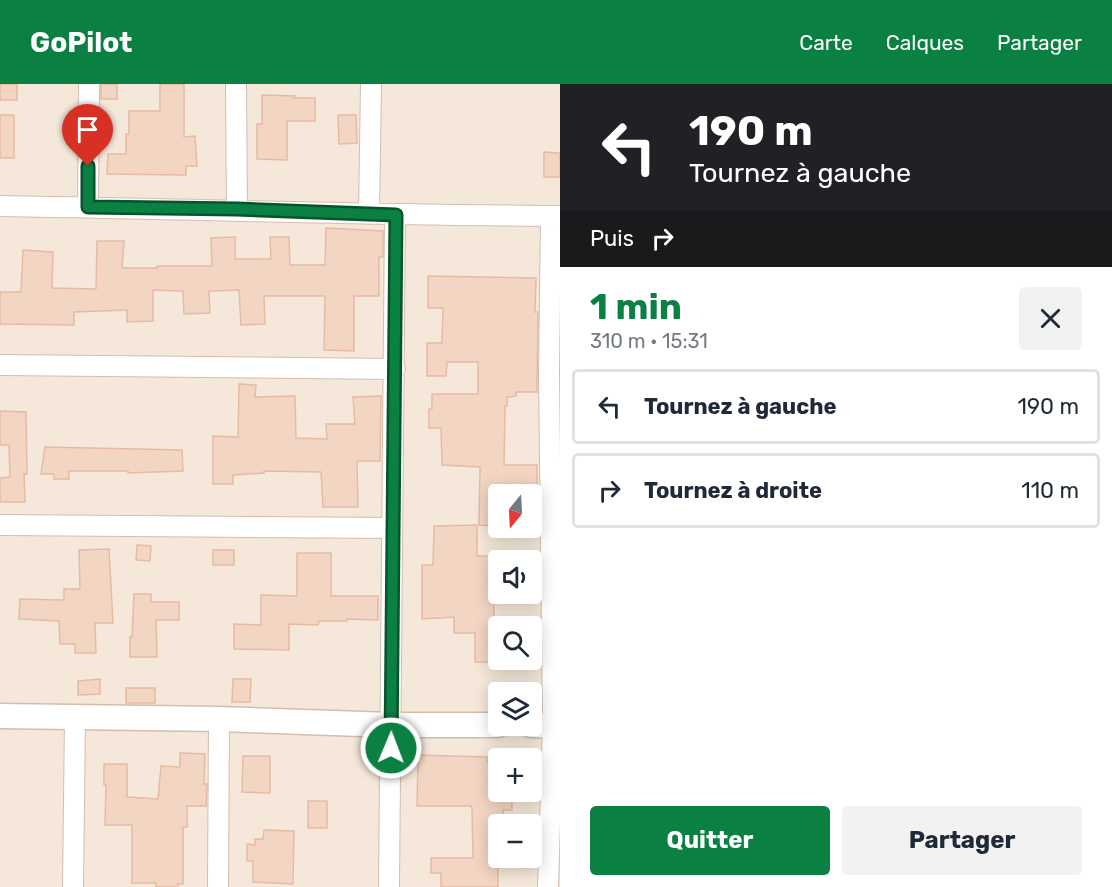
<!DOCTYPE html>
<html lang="fr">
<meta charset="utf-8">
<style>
:root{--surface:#fff;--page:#f2f2f3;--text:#1f2937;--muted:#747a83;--line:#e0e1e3;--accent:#0b8043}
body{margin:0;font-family:Rubik,sans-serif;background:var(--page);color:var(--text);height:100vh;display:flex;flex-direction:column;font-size:22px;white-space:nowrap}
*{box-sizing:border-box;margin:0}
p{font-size:20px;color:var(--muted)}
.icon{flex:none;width:33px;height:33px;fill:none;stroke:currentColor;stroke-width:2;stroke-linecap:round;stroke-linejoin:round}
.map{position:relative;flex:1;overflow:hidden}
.drawer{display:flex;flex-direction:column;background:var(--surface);width:552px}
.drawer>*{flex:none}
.banner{background:#202124;color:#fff;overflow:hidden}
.needle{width:39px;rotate:198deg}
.buttons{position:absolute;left:488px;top:400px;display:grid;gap:12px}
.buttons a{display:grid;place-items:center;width:54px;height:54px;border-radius:6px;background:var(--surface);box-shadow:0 3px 15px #0003;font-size:30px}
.pin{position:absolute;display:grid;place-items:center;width:51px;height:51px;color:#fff;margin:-62px -26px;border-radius:50% 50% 50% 0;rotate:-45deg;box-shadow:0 0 6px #0007}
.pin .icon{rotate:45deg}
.me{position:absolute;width:66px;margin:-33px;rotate:1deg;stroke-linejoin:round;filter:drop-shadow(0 0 4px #0008)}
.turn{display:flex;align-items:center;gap:21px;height:126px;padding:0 30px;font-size:27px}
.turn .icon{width:78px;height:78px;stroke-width:2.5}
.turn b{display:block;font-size:42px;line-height:51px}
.then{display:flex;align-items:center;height:57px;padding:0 30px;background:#0003;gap:12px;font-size:22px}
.round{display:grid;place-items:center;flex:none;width:63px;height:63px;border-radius:6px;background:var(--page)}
.head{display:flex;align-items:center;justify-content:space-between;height:102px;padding:0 30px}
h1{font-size:36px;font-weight:700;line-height:45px;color:var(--accent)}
.button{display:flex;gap:12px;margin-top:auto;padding:12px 30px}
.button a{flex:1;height:69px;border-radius:6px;background:var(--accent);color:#fff;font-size:24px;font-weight:700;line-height:69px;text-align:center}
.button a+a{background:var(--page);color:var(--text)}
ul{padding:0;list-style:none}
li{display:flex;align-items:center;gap:18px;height:75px;margin:0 12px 9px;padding:0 18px;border:3px solid var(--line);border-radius:6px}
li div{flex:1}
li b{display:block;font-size:22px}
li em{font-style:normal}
header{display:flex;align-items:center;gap:36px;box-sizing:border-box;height:84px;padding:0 30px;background:var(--accent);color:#fff}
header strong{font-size:28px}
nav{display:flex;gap:33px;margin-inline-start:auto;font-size:21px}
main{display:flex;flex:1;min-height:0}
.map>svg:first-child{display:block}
</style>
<header>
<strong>GoPilot</strong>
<nav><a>Carte</a><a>Calques</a><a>Partager</a></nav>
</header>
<main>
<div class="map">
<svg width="560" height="803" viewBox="0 0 560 803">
<rect width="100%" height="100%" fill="#fdf6ec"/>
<path fill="#f5e8da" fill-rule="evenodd" d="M0,0H560V803H0ZM498,411H531V444H498ZM498,477H531V510H498ZM498,543H531V576H498ZM498,609H531V642H498ZM498,675H531V708H498ZM498,741H531V774H498Z"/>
<path fill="#f3d5c3" stroke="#e6bba3" stroke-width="1.5" d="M0,0H17V16H0Z
M101,0H117V15H101Z
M160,0H184V53L195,52L197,82H186V91L107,90L108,70H126V50H129V27H160Z
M262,11L295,12L294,14H315V37H287V76L257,75V40H262Z
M0,31H14V74H0Z
M338,31H356L357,59L339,60Z
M544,68L560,69V93H544Z
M326,144L383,147V173H379V212H354V267L324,266L325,212H264L265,240L241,241L239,206L209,207L210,229L184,230L183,207L153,206V237L127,238V226L74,228V241L0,240V208H21L23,166L53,168L52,204L96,205L97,157H124L122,184H157V182H212L211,154L235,153V175H271L270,153H289L290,181H325Z
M428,192L536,194L535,228H538L537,308H516V312L507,313V322H505L504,381H537V407L498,409V442L479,441L480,383L442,381L441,344H429V325H432V310H478V278H447L446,292H427V259H442L443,224H428Z
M239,300L256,301L255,313L295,312L296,354L327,355L326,340H355L353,313L381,312L380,377H357L358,423H323L321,388L264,387V389L233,391V400H213V352L238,353Z
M0,327L26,328L27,390H24L25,418H0V394L10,393L9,361H0Z
M45,363L182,366L183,387L128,389V387H69V395H54V390H41Z
M477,441V472H490V501H494V559H498V578H475V549H454V533L422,535V481H433L434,442Z
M137,461L151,462L150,477L136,476Z
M109,465L113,539H95L96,569H75V560H60L59,537L19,535L20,515L64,516V505H80L79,466Z
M213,466H234V481H213Z
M297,469H331V512H378V536L347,535V537H319L318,541L289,540V566L234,565V540L261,541V511L297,512Z
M134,510H151V518H179V536H156L157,573H130V553H132Z
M100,595V610L78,611V597Z
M233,595H251L250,618H232Z
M126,604H155V619H126Z
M180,669L205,670L204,700H207L206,722H187V743H183V800H178V803H156V799H132V741H105L106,701H104V680H127V713L158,715L161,682L180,683Z
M418,671L487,673V678H498V708H512V726H503L504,741H498V803H441V789H431V774H473L472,725L471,722H417Z
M243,672H270V709L242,708Z
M308,717H327V744H308Z
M264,746L294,747L293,800L253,798V777H247V760L255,761V755H263Z"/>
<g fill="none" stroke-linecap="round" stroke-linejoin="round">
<g stroke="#d1beb0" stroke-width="22">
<path id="minor" d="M236,0L237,125
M0,122C187,125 373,131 560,132
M88,123L89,0
M369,130L371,0
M0,281L395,285
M0,441L392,444
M73,803L75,633
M218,803L219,635
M389,803L395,131
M548,803L553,641L549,288L551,132"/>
</g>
<g stroke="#d1beb0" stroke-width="27">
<path id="tertiary" d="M0,632L219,635L391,641H498
M531,641L560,642"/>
</g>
<use href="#minor" stroke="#fff" stroke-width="20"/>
<use href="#tertiary" stroke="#fff" stroke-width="24"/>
</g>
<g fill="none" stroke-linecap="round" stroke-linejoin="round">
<g stroke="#07532c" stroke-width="15">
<path id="route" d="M88,82V123L237,125L396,131L391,664"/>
</g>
<use href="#route" stroke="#0b8043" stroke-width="10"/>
</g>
</svg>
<div class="buttons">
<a><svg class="needle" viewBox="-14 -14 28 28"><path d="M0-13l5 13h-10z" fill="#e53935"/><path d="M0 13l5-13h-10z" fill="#747a83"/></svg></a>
<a><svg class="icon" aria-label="sound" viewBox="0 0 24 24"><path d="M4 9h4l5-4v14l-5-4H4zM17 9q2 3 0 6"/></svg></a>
<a><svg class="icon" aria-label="search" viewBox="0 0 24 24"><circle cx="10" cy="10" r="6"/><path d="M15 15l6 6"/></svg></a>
<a><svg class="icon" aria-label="layers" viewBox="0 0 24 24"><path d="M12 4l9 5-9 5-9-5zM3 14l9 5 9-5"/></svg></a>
<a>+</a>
<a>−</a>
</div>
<div class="pin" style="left:88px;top:82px;background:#d93025"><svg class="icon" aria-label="arrive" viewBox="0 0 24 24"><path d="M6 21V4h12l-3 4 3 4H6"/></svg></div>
<svg class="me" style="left:391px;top:664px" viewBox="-20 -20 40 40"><circle r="17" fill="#0b8043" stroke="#fff" stroke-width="3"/><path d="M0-11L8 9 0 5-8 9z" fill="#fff"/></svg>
</div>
<section class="drawer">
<div class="banner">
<div class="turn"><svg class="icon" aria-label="left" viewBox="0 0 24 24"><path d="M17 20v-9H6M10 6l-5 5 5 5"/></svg><div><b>190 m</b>Tournez à gauche</div></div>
<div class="then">Puis<svg class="icon" aria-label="right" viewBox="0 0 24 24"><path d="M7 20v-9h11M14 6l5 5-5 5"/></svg></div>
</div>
<div class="head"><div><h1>1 min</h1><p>310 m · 15:31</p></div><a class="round"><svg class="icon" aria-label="close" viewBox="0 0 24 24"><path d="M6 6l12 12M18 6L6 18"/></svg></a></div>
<ul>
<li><svg class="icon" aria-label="left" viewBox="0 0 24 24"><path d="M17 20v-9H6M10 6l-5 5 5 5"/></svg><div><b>Tournez à gauche</b></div><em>190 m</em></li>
<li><svg class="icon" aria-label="right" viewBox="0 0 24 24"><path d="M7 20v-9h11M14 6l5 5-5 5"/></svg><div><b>Tournez à droite</b></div><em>110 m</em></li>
</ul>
<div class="button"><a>Quitter</a><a>Partager</a></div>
</section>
</main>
